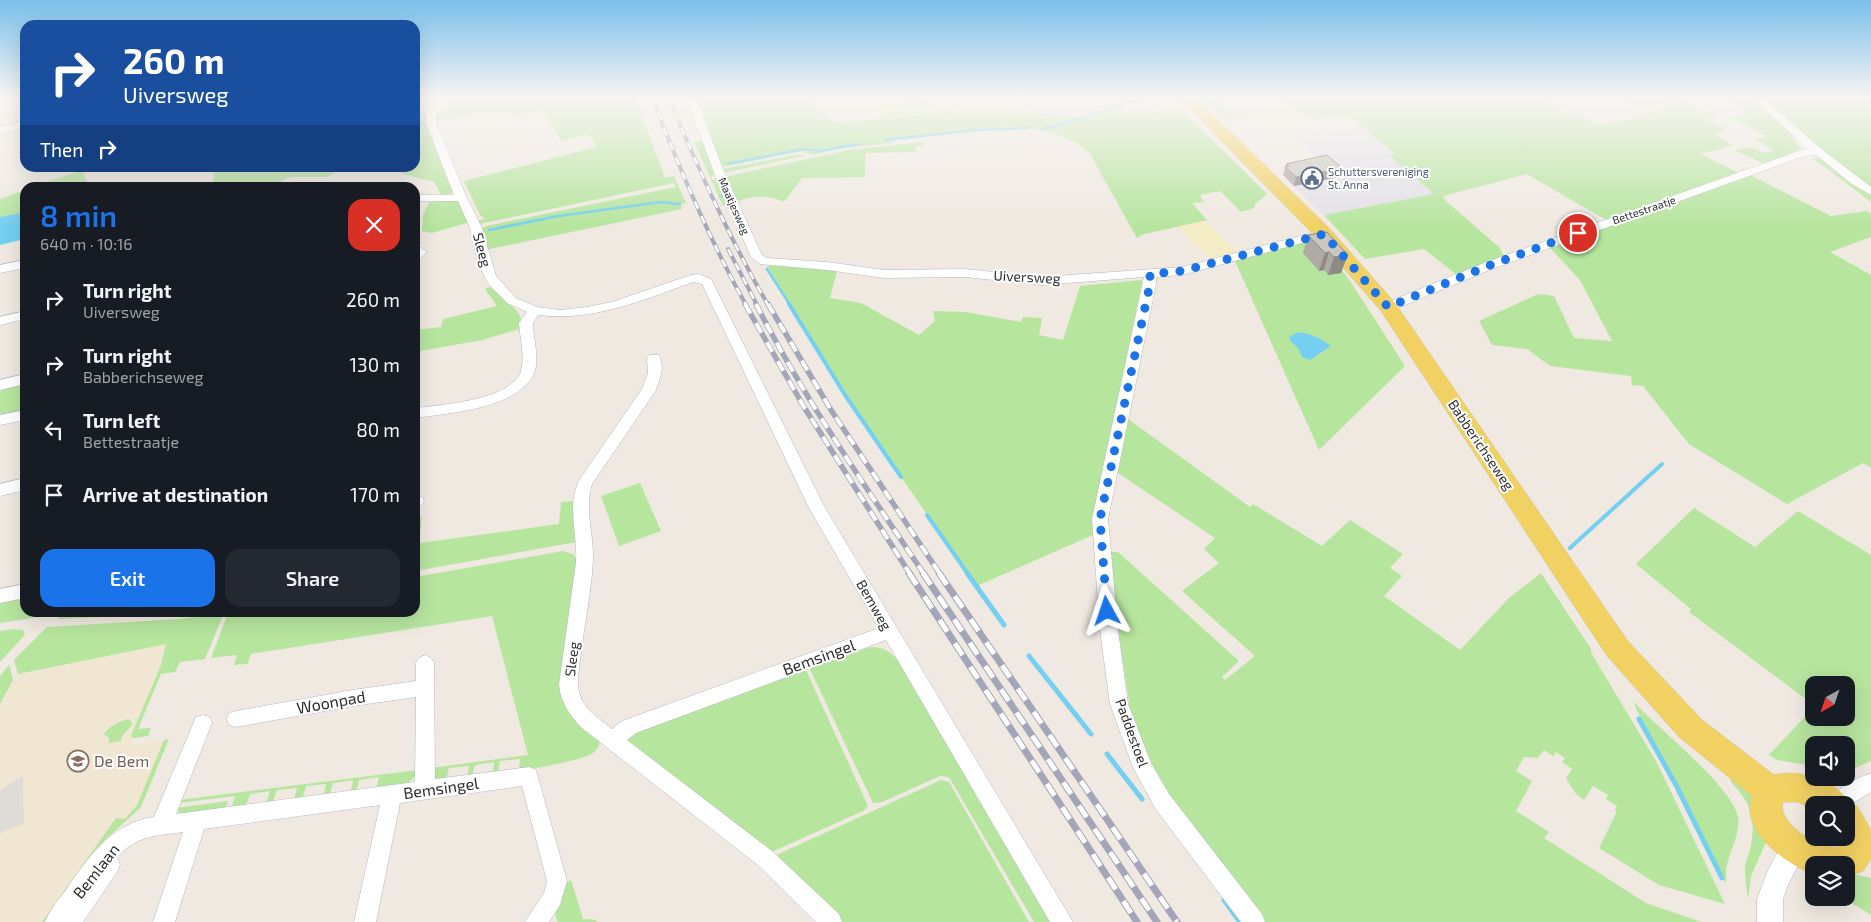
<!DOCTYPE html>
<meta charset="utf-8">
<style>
:root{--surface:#171b24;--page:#242831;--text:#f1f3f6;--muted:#9ea1a6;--accent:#1a73e8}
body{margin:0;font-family:"Exo 2",sans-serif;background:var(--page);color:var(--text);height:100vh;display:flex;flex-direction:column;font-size:19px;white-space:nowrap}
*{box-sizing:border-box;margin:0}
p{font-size:16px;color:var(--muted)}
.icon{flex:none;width:28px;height:28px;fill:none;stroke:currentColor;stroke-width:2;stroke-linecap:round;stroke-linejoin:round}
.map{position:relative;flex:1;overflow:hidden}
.sheet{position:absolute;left:20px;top:182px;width:400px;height:435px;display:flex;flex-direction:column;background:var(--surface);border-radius:15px;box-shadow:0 5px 20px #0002}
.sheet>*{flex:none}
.banner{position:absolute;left:20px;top:20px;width:400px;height:152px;border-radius:15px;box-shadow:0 5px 20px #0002;background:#1a4fa0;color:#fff;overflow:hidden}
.needle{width:32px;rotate:220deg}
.tools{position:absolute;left:1805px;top:676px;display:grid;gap:10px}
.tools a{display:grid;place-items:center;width:50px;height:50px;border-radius:10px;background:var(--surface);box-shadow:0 5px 20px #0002;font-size:25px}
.pin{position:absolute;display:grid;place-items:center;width:42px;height:42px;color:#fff;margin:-21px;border:2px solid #fff;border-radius:50%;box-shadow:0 1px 5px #0007}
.me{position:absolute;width:55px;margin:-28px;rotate:355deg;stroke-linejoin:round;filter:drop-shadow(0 0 4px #0008)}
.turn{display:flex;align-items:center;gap:18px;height:105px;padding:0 20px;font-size:22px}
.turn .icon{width:65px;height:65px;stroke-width:2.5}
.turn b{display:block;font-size:35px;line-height:42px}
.then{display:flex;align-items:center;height:48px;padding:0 20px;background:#0003;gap:10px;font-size:19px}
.round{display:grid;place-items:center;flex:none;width:52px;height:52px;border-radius:15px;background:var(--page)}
.headline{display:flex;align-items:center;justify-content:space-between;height:85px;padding:0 20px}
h1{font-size:30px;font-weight:600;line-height:38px;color:var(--accent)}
.button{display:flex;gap:10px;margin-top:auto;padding:10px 20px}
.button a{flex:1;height:58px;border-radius:15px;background:var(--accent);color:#fff;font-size:20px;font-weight:600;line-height:58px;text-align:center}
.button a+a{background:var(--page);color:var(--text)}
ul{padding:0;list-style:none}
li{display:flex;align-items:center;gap:15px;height:65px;padding:0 20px}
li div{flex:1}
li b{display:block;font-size:19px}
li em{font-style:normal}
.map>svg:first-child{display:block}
</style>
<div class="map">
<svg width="1871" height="922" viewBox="0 0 1871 922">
<rect width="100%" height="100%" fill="#efe9e1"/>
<path fill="#e3e1e8" d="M1365,128L1395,155L1391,156L1435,194L1324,215L1294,186L1339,177L1296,138Z"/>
<path fill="#f0e6d1" d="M172,621L161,665L131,736L133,738L131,746L164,740L137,804L125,820L116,818L42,922H0V832L24,824L23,777L0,790V704L13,680L18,677L14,660Z"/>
<path fill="#b6e59e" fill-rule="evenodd" d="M450,98H635L665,178L674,176L686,203L681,204L682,209L485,250L482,228L486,226L676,187L674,183L479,224L477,221L485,219L480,215L464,181L597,147L589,134L561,141L543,110L511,117L507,111L473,114L435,121L436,116Z
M694,98H810H808L836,123L998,107L1079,119L1119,106L1129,116L1180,108L1267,194L1255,204L1254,208L1241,212L1220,191L1200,195L1204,202L1192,203L1207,220L1144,234L1137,238L1090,154L1078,144L1064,137L1039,129L1009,127L891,139L893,143L843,148L814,155L802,151L721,167L711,145Z
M1203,98H1214L1220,100C1225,114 1242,114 1255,115L1223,118Z
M1281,98H1541L1560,108L1562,109L1559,110L1569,116L1580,114L1596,124L1635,119L1683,99L1718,117L1707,120L1727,130L1713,134L1733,145L1700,154L1739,173L1606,220L1527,174L1443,196L1446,201L1500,248L1504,257L1457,275L1424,249L1365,259L1324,215L1434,194L1390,156L1395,154L1350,116L1311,118L1299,112Z
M1615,98H1670L1675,99C1652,111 1639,105 1615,98Z
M1728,98H1753L1787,129L1801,149L1765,164L1734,150L1751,147L1763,153L1774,151L1755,139L1767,137L1733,118L1746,114Z
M1761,98H1871V188L1857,179Z
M415,113L426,114L425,120L457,192L441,195L434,182L406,175L395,168H415L418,154L415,156Z
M703,141L717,174L711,176L713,180L718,178L730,204L723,206L694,142Z
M922,142L923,146H915L916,152L865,153V177L802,178L784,202C768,194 751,195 735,203L724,177L849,150Z
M800,154L805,156L722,173L724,169Z
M1814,158L1823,159L1871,194V202L1814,159Z
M215,168H339L328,177H290L269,187H212Z
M82,170L89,187H32Z
M1750,175L1831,216L1867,211L1871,214V237L1830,252L1871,275V468L1863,463L1787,504L1689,444L1643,386L1632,385L1631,376L1550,366L1527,349L1492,345L1479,321L1538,294L1554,296L1574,338L1612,341L1580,280L1550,248Z
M25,190V212L0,217V199Z
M448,200L461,201L470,222L432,233L422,231L423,215L429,202Z
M1312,240L1332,257L1348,278L1405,366L1319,450L1235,261ZM1293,344L1331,346L1312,357H1302L1297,345Z
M767,266H796L837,271L830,298L861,303L919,335L935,321L933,311L965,312L1021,322L1023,317L1042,318L1039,335L1063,340L1080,286L1141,280L1142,283L1129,345L1095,534L977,586L857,414Z
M490,287L517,311L520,316L523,328L482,340L415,352V330L441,327L443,319L497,306L485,289Z
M25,381V412L0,417V392L4,388Z
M1128,419L1250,507L1253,504L1322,546L1350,520L1403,554L1390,568L1402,576L1384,596L1460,650L1508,599L1541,573L1591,649V652L1596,661L1656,761L1725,904L1659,885L1599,848L1617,811L1615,810L1617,806L1606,799L1608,795L1593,786L1584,800L1576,794L1566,778L1572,769L1562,762L1565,758L1556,752L1553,756L1544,750L1538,758L1524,757L1516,771L1532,781L1516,811L1549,832L1544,838L1646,903L1701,922H1263L1155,777L1127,708L1129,701L1106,552H1118L1239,661L1222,677L1225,680L1255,656L1182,591L1219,563L1204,549L1215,538L1118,473Z
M640,483L661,531L619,546L601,496Z
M572,501L574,502L576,542L415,571L417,518L422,517L419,543L559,524L561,502Z
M1694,508L1755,547L1798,511L1871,555V761L1846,772V745H1814V766L1777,760L1769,755L1814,707V718H1846V685H1814V705L1689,612L1691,609L1636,564Z
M563,551L573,554L578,562L566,665L600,739C600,745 598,749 593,753C580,761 536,768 519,771L520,759L500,761L498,773L493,774L494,762L475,765L472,777L467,778L469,766L449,768L446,780L439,781L432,778L431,768L528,755L492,616L251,654L247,664L234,665L237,655L211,658L228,613L415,612V577Z
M25,596V612L46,613L37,617L0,623V601Z
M64,612H180V613L59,619L58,617Z
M224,613L205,659L180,662L175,672L161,674L138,729L151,728L148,736L133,738L131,736L161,665L166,644L18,674L14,660L47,627L179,619Z
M13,629L23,630L25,635L0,662V631Z
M871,647C884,647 891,652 899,662L1054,922H1034L949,777L940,776L882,802L873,803L809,667Z
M9,665L13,680L0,704V676Z
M805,668L868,806L863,811L767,854L628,744V739L633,732Z
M1633,701C1657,728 1732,786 1738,817C1741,833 1729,852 1726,869C1726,874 1726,879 1726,884L1675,782L1642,722Z
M128,719L131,721L132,725L122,736L121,741L109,743V738L104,734C109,726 118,722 128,719Z
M169,739L141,807L105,840L46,922H42L116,818L125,819L137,805L164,740Z
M418,770C412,788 392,787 376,790L379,777L359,780L356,793L350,794L353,780L333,783L329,796L323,797L326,784L306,786L302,800L294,801L297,788L277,790L272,804H266L270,791L250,794L245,807L231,809L235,796L178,803L179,800Z
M1731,776L1755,798L1767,840L1751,876L1748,898C1746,887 1745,878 1745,867C1746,859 1750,852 1751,845C1756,817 1750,802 1731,782Z
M941,780L949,782L1029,922H840L772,857Z
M228,801L225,810L180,815L177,808Z
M1857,875L1871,878V915L1843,898H1846V876Z
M571,880L583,919L598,920L595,922H558C550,910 563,896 566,883Z"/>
<path fill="#f3ecc5" d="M1205,221L1237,253L1211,260L1177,227Z"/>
<path fill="#c9ec9a" d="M927,100L930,113L881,117L879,105Z"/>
<path fill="#dfdcd8" d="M23,776L24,824L1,832L0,835V790Z"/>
<path fill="#75cff0" d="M25,212V239L0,245V217Z
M1298,332C1312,334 1320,338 1331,346L1310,360L1302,357C1298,344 1292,346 1289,337Z"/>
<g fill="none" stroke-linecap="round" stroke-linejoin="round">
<path stroke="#75cff0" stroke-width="2.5" d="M1040,129L1053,127L1141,98
M886,140L976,130L1028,128
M728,164L804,149L820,151L858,144
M720,196H722
M489,230L558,216L661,202L680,204
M767,269L790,305"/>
<path stroke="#75cff0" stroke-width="4" d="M789,304L845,395L901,477
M927,515L968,574
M1570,548L1662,464"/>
<path stroke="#75cff0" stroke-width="5" d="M967,573L1004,625
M1029,656L1091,734
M1639,719L1676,785L1722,878
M1107,754L1142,799
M1224,900L1240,922"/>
<g stroke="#b4b7c1" stroke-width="1">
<path id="minor" d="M440,98H450L436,114V123L466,196L482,228L496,276L516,298L537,307L560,310L587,307L612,302L691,275L698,274L711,279L824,506L1073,922H1050L886,640L636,733L627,740L772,851L839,914L842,922H816L758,865L582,728C570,716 561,703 559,685L576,562C578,535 566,504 580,479L642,389L648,373L647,358L649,355H659C665,367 660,378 656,390L592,484C584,509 594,535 593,560C591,600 581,639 578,679C577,705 593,714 612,729L622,721L879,628L809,508L702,284L693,282C643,300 593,322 538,315L533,323C533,339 540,359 534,373C518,409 449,413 415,418V408C441,405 508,400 520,374C526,359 520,338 519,323L527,312L507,303L487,282L478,263L470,228L458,201H415V195H454L426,123V113Z
M686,98H696L724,172L762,255L767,258L827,262L884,270L965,269L1042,277L1182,267L1324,230L1328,232L1330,234L1328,236L1182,275L1156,277V284L1108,519L1118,630L1128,704L1151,763L1169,794L1262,914L1265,922H1241L1155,808L1133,767L1110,704L1100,630L1092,519L1144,277L1042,285L965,277L884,278L827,270L760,264L751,257L714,172Z
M1753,98H1763L1816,145L1871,187V195L1852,184L1816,155L1804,156L1492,269L1393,310H1383L1382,307L1383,304L1484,263L1799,151L1808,149Z
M25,121V127L0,133V127Z
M421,248L427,252L419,260L415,261V251Z
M25,260V268L0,273V265Z
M25,311V319L0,325V317Z
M25,374V384L0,390V380Z
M25,410V420L0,425V415Z
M25,478V490L0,496V484Z
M415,495L422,497L424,501L422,505L415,507Z
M25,584V598L0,603V589Z
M425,655L431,658L434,663L435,779L529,767L536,770L567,881L560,905L549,922H525L544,893L547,881L522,786L400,803L376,922H354L380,805L204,829L175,922H153L183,832C153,836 139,835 117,857L120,865L117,872L83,922H45C50,910 58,900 66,890C88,857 113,822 154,817L196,717L203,715L210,717L212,723L176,814L415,782L416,697L353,706L236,727L229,725L227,719L229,713L236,711L353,690L416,681V663L419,658Z
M1871,773V792L1855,802L1846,810V805H1827C1834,789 1855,779 1871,773Z"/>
</g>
<g stroke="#b4b7c1" stroke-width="1">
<path id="tertiary" d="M0,98H10L4,106L0,107Z
M1794,835L1803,839L1807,848L1788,885L1783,899V922H1757V899L1768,870L1785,839Z"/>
</g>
<g stroke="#c9c9c9" stroke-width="1">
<path id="primary" d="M1179,98H1196L1331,230L1395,303L1627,640L1701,719L1774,775C1796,768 1839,781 1849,803L1857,806L1871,830V859L1864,870L1846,879V865H1814V875C1787,864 1739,832 1752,796L1679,737L1607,656L1381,311L1317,238ZM1783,802H1798L1814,810V805H1846V838H1842L1843,845C1825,856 1775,822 1783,802Z"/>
</g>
<use href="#minor" fill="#fff" fill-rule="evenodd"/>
<use href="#tertiary" fill="#fff" fill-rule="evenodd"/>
<use href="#primary" fill="#f2d163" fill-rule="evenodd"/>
<g stroke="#a3a6b8" stroke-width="4">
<path id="rail-far2" d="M652,98C680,169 709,239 746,305
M669,98C698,169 730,239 768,305
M728,249L757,305"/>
</g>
<g stroke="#a3a6b8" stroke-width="5.5">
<path id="rail-far1" d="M745,304L804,407L910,574
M756,304C804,398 865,486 924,574
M768,304L831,410L940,574"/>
</g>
<g stroke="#a3a6b8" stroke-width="7">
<path id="rail" d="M909,573L1137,922
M923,573L1157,922
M939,573L1177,922"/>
</g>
<use href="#rail-far2" stroke="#fff" stroke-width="2.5" stroke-dasharray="8" stroke-linecap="butt"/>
<use href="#rail-far1" stroke="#fff" stroke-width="4" stroke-dasharray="11" stroke-linecap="butt"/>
<use href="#rail" stroke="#fff" stroke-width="5" stroke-dasharray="14" stroke-linecap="butt"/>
</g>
<path fill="#afaba4" d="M1286,164L1342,168L1339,177L1294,186L1283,175Z
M1327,232L1341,273L1328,275L1324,270L1319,271L1303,253L1308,235Z"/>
<path fill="#8e8b86" d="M1342,168L1339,177L1294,186L1296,177Z
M1329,252L1324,270L1319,271L1325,253Z
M1348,255L1341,273L1328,275L1334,257Z"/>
<path fill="#cbc7bf" stroke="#8e8b86" d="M1327,155L1342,168L1296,177L1285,167L1289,166L1286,164Z
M1327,232L1348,255L1334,257L1329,252L1325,253L1308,235Z"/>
<linearGradient id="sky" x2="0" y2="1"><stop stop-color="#7abfeb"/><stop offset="0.43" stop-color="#f8f5f2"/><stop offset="1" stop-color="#f8f5f2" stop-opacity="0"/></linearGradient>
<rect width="1871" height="227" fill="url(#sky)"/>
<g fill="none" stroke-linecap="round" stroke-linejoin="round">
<path stroke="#1a73e8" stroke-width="9" stroke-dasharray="0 16.2" d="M1107,611L1100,519L1150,284V274L1182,271L1324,234L1388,307L1488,266L1578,233"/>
</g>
<defs>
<g id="civic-ring" transform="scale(1.125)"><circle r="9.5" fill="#fff" stroke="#5c6f8a" stroke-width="1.5"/><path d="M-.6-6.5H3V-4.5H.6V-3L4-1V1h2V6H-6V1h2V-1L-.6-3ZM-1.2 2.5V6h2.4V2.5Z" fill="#5c6f8a"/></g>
<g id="school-ring" transform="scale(1.125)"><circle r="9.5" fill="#fff" stroke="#8d6e63" stroke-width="1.5"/><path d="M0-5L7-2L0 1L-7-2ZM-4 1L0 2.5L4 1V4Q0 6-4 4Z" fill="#8d6e63"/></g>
</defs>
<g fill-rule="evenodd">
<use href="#civic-ring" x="1312" y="178"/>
<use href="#school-ring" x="78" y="761"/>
</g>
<g text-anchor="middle" stroke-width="4" stroke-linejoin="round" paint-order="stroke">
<g font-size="11" fill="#4e5e75" stroke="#fff" text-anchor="start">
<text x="1328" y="176">Schuttersvereniging<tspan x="1328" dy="13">St. Anna</tspan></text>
</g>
<g font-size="11" fill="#2e2e2e" stroke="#fff">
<text transform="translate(734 206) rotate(66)" y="4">Maatjesweg</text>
<text transform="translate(1644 210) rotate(-19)" y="4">Bettestraatje</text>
</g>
<g font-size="14" fill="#2e2e2e" stroke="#fff">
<text transform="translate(482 250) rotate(75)" y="5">Sleeg</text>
<text transform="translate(1027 277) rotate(3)" y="5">Uiversweg</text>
<text transform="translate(1481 445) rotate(56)" y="5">Babberichseweg</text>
<text transform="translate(874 605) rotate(60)" y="5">Bemweg</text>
<text transform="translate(572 659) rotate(-83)" y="5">Sleeg</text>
<text transform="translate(1132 733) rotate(70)" y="5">Paddestoel</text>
</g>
<g font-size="16" fill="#2e2e2e" stroke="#fff">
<text transform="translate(819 657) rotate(-20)" y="6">Bemsingel</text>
<text transform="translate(331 702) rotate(-10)" y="6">Woonpad</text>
<text transform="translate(441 788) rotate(-8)" y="6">Bemsingel</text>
<text transform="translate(96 871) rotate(-52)" y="6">Bemlaan</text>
</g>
<g font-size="16" fill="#785e54" stroke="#fff" text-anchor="start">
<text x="94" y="767">De Bem</text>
</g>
</g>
</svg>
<div class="tools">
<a><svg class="needle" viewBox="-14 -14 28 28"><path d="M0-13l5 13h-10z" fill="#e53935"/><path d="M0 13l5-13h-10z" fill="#9ea1a6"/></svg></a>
<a><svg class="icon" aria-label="sound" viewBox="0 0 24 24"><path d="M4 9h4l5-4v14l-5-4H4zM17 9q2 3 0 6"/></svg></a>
<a><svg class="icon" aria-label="search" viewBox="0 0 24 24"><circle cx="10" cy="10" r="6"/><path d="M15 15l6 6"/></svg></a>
<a><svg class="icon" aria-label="layers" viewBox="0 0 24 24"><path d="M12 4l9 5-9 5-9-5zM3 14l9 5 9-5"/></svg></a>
</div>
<div class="pin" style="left:1578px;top:233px;background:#d93025"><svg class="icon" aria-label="arrive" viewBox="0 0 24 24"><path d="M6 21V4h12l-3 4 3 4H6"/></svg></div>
<svg class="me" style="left:1107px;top:611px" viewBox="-20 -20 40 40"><path d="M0-17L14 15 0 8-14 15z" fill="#1a73e8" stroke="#fff" stroke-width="4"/></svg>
<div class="banner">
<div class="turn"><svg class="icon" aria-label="right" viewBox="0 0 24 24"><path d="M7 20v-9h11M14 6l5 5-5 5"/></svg><div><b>260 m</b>Uiversweg</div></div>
<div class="then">Then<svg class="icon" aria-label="right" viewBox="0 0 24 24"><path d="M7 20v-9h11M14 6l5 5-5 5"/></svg></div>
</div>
<section class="sheet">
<div class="headline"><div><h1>8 min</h1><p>640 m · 10:16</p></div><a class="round" style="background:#d93025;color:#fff"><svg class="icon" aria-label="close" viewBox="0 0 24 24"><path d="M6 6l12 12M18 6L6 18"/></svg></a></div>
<ul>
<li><svg class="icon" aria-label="right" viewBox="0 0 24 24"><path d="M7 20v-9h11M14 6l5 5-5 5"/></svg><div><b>Turn right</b><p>Uiversweg</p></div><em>260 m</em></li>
<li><svg class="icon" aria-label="right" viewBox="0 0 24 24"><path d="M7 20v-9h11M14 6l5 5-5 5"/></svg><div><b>Turn right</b><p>Babberichseweg</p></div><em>130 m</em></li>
<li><svg class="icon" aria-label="left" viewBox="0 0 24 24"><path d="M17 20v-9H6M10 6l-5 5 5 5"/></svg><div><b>Turn left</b><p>Bettestraatje</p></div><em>80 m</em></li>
<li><svg class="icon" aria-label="arrive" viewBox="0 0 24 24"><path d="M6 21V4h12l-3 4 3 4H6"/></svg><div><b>Arrive at destination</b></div><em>170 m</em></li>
</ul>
<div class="button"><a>Exit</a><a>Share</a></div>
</section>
</div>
